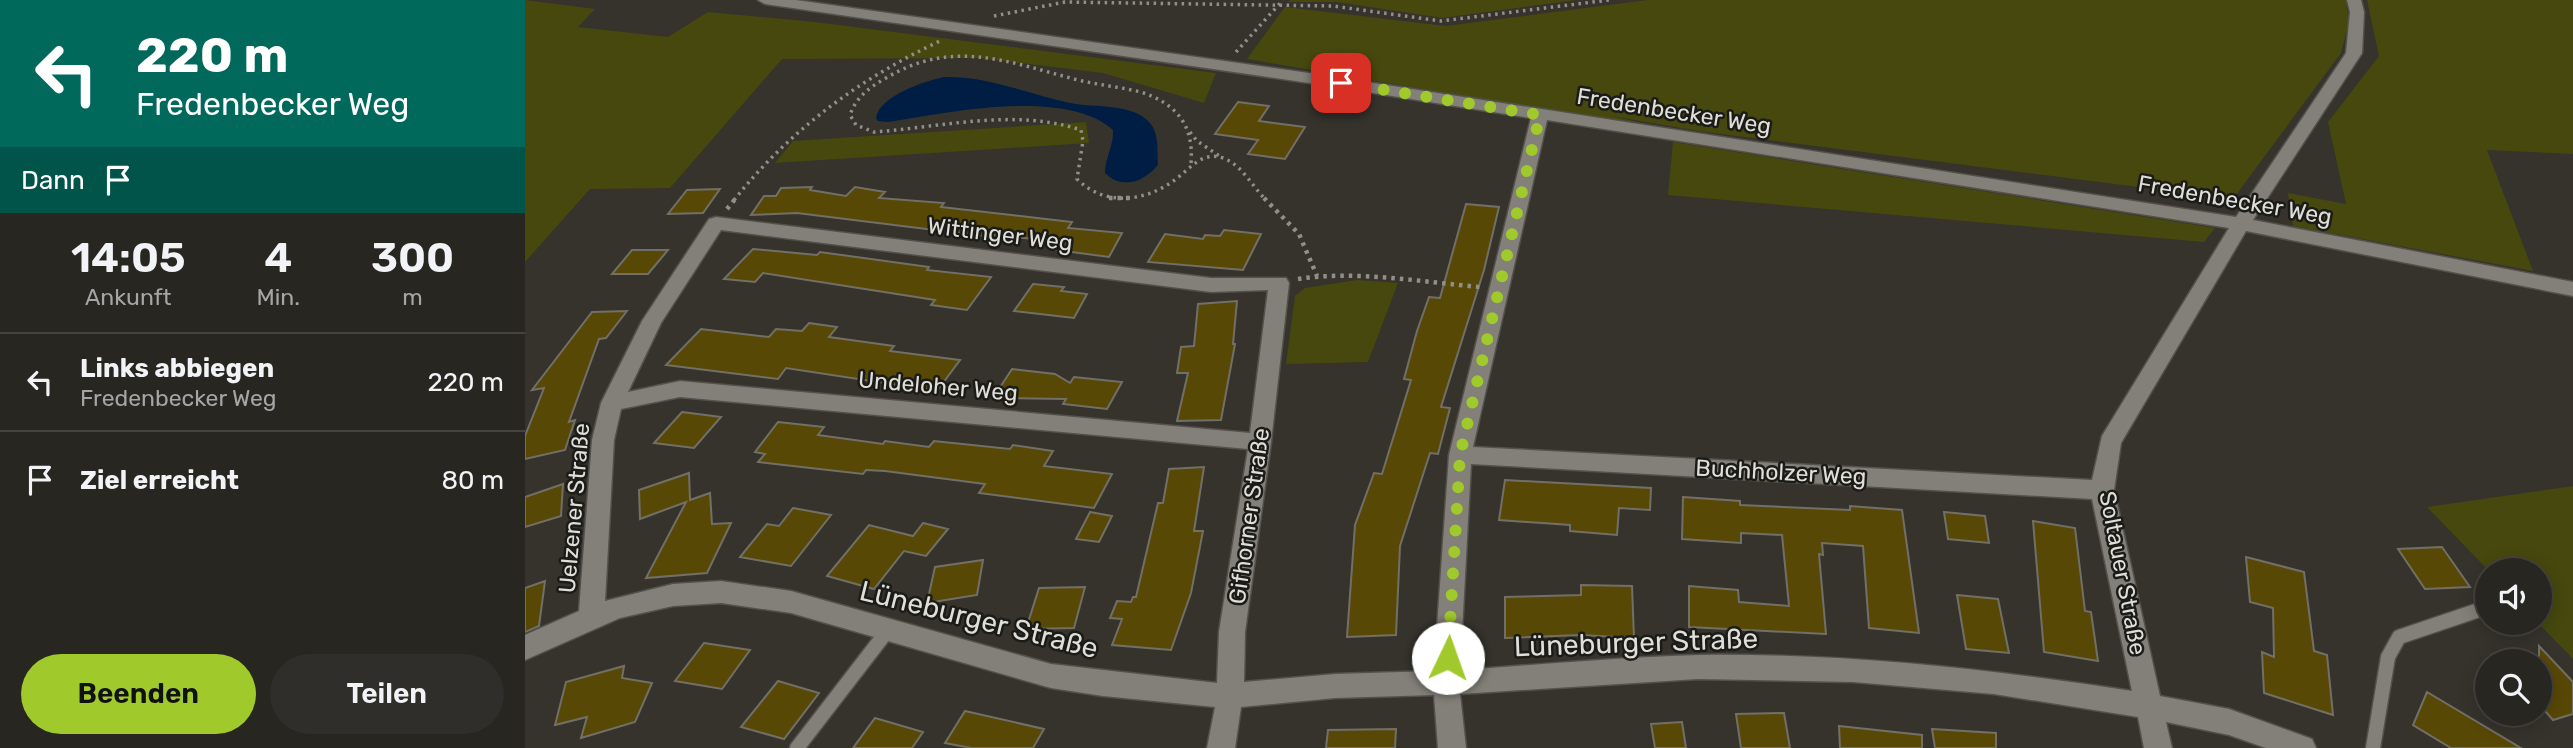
<!DOCTYPE html>
<html lang="de">
<meta charset="utf-8">
<style>
:root{--surface:#282621;--page:#302e2a;--text:#f1f3f6;--muted:#a5a5a5;--line:#44433f;--accent:#a0c92b}
body{margin:0;font-family:Rubik,sans-serif;background:var(--page);color:var(--text);height:100vh;display:flex;flex-direction:column;font-size:26px;white-space:nowrap}
*{box-sizing:border-box;margin:0}
p{font-size:23px;color:var(--muted)}
.icon{flex:none;width:38px;height:38px;fill:none;stroke:currentColor;stroke-width:2;stroke-linecap:round;stroke-linejoin:round}
.map{position:relative;flex:1;overflow:hidden}
.sheet{display:flex;flex-direction:column;background:var(--surface);width:525px}
.sheet>*{flex:none}
.banner{background:#00695c;color:#fff;overflow:hidden}
.fabs{position:absolute;left:1950px;top:558px;display:grid;gap:14px}
.fabs a{display:grid;place-items:center;width:77px;height:77px;border-radius:50%;background:var(--surface);box-shadow:0 4px 18px #0003,0 0 0 2px var(--line);font-size:35px}
.pin{position:absolute;display:grid;place-items:center;width:60px;height:60px;color:#fff;margin:-30px;border-radius:14px;box-shadow:0 4px 10px #0006}
.me{position:absolute;width:77px;margin:-38px;rotate:3deg;stroke-linejoin:round;filter:drop-shadow(0 0 5px #0008)}
.turn{display:flex;align-items:center;gap:24px;height:147px;padding:0 21px;font-size:32px}
.turn .icon{width:91px;height:91px;stroke-width:2.5}
.turn b{display:block;font-size:49px;line-height:60px}
.then{display:flex;align-items:center;height:66px;padding:0 21px;background:#0003;gap:14px;font-size:26px}
.eta{display:flex;justify-content:space-evenly;align-items:center;height:119px;text-align:center}
.eta b{font-size:42px;font-weight:600;line-height:49px}
.primary-button{display:flex;gap:14px;margin-top:auto;padding:14px 21px}
.primary-button a{flex:1;height:80px;border-radius:42px;background:var(--accent);color:#111;font-size:28px;font-weight:600;line-height:80px;text-align:center}
.primary-button a+a{background:var(--page);color:var(--text)}
ul{padding:0;list-style:none}
li{display:flex;align-items:center;gap:21px;height:98px;padding:0 21px;border-top:2px solid var(--line)}
li div{flex:1}
li b{display:block;font-size:26px}
li em{font-style:normal}
main{display:flex;flex:1;min-height:0}
.map>svg:first-child{display:block}
</style>
<main>
<section class="sheet">
<div class="banner">
<div class="turn"><svg class="icon" aria-label="left" viewBox="0 0 24 24"><path d="M17 20v-9H6M10 6l-5 5 5 5"/></svg><div><b>220 m</b>Fredenbecker Weg</div></div>
<div class="then">Dann<svg class="icon" aria-label="arrive" viewBox="0 0 24 24"><path d="M6 21V4h12l-3 4 3 4H6"/></svg></div>
</div>
<div class="eta">
<div><b>14:05</b><p>Ankunft</p></div>
<div><b>4</b><p>Min.</p></div>
<div><b>300</b><p>m</p></div>
</div>
<ul>
<li><svg class="icon" aria-label="left" viewBox="0 0 24 24"><path d="M17 20v-9H6M10 6l-5 5 5 5"/></svg><div><b>Links abbiegen</b><p>Fredenbecker Weg</p></div><em>220 m</em></li>
<li><svg class="icon" aria-label="arrive" viewBox="0 0 24 24"><path d="M6 21V4h12l-3 4 3 4H6"/></svg><div><b>Ziel erreicht</b></div><em>80 m</em></li>
</ul>
<div class="primary-button"><a>Beenden</a><a>Teilen</a></div>
</section>
<div class="map">
<svg width="2048" height="748" viewBox="0 0 2048 748">
<rect width="100%" height="100%" fill="#35332c"/>
<path fill="#46480e" d="M0,0L70,9L53,27L143,37L183,12L290,22L691,73L679,103L578,73L454,58L257,59L145,188L65,189L0,262Z
M765,0H1052L917,18L812,2H763Z
M1122,0H1821L1824,22L1816,53L1708,199L1173,131L1087,116L1167,135L722,59L760,7L921,26Z
M1842,0H2048V154L1962,150L2008,271L1768,226L1763,193L1821,204L1803,122L1854,56Z
M561,122L564,143L250,163L268,141Z
M1148,142L1690,228L1679,242L1143,195Z
M832,280L873,283L843,362L761,364L770,296L780,288Z
M2048,486V659L2013,623L2014,570H1963L1902,507Z"/>
<path fill="#001e44" d="M419,77C463,76 503,94 545,103C569,108 603,103 622,120C635,131 632,150 633,165C619,182 597,190 580,173C580,158 589,145 588,130C540,87 422,113 363,122L353,121L351,118C354,96 400,81 419,77Z"/>
<path fill="#584806" stroke="#726f67" stroke-width="2" d="M713,102L744,106L734,121L780,127L760,159L723,154L733,140L690,134Z
M287,187L285,190L321,196L330,187L360,192L354,198L419,203L416,207L547,222L543,228L597,233L584,257L524,249L530,241L469,235L466,237L272,213L226,215L239,196H251L256,188Z
M195,189L178,213L143,214L162,190Z
M941,204L974,207L959,270L916,407L925,408L913,454L905,453L875,546L871,635L822,637L830,525L849,473L857,474L886,380L879,379L892,331L904,297L915,298Z
M699,230L736,234L718,270L623,262L640,234L678,239L680,235L695,236Z
M228,249L292,255L295,252L404,267L402,270L466,277L442,310L406,305L410,300L238,273L230,282L199,279Z
M107,250H143L123,274H87Z
M508,284L539,287L536,291L562,294L549,318L489,311Z
M712,301L708,344H710L696,420L652,421L663,373H652L656,347L669,346L673,304Z
M102,311L81,338L74,339L44,422L50,420L40,450L0,459V436L19,388L7,390L67,312Z
M284,323L312,327L304,337L369,346L365,351L435,360L412,391L261,368L253,379L141,365L176,329L244,337L251,329L277,331Z
M487,369L530,374L545,383L549,377L597,382L582,409L538,404L541,399L468,398Z
M157,412L196,417L169,448L129,443Z
M253,422L299,427L293,435L358,444L360,441L404,447L409,441L485,449L488,445L528,451L519,466L587,474L569,508L454,493L460,484L360,471L341,470L338,474L233,462L240,454L230,452Z
M679,467L669,531H678L666,593L646,650L587,645L597,619L585,618L592,601L606,602L608,597H611L633,503H638L644,469Z
M164,473L165,500L185,493L187,524L206,523L182,573L121,578L161,502L115,519L114,490Z
M980,480L1126,488L1125,510L1094,508L1092,535L1045,531V525L974,520Z
M38,484L36,516L0,527V497Z
M1158,497L1215,501V505L1325,510V506L1377,510L1394,633L1344,628L1338,546L1297,543L1298,555L1294,554L1301,634L1164,627V586L1213,590L1214,602L1264,606L1257,535L1216,533V543L1157,539Z
M268,508L306,515L266,566L215,557L242,524L254,526Z
M565,512L587,516L574,542L551,539Z
M1419,512L1460,516L1464,543L1423,539Z
M1508,521L1550,528L1560,611L1566,612L1573,661L1519,652Z
M398,523L423,529L401,556L379,551L349,589L302,576L344,525L388,536Z
M1917,547L1945,587L1900,589L1873,549Z
M1721,557L1779,572L1789,651L1802,655L1808,715L1739,693L1737,652L1749,657L1748,608L1725,602Z
M458,560L452,595L402,603L410,567Z
M20,581L14,626L0,632V588Z
M1056,585L1107,586L1109,638L1056,635L980,638V597L1056,595Z
M560,587L549,628L501,629L514,588Z
M1432,595L1473,599L1484,653L1441,649Z
M179,643L225,650L197,689L150,681Z
M2014,646L2048,682V714L2028,720L2014,704Z
M99,666L97,678L127,683L110,722L56,738L62,717L30,725L41,682Z
M253,681L294,693L259,739L216,727Z
M1902,692L1996,748H1926L1888,725Z
M440,711L519,729L508,748H446L420,743Z
M1259,713L1265,748H1216L1211,714Z
M350,718L398,732L387,748H328Z
M1157,722L1161,748H1130L1126,724Z
M1314,726L1397,735V748H1315Z
M871,729L870,748H801L803,730Z
M1407,729L1471,733V748H1410Z"/>
<g fill="none" stroke-linecap="round" stroke-linejoin="round">
<g stroke="#53514b" stroke-width="17">
<path id="lane" d="M272,748L363,630
M1848,748L1863,657L1874,637L1957,609"/>
</g>
<g stroke="#53514b" stroke-width="3">
<path id="street" d="M233,0H271L791,74L1711,217L1821,53L1825,12L1822,0H1836L1839,12L1837,53L1728,220L2048,282V296L1721,231L1596,443L1589,490L1635,696L1704,709L1787,739L1791,748H1741L1704,735L1641,722L1647,748H1619L1613,717L1469,694L1328,682L1173,679L935,694L941,748H913L909,695L810,698L716,707L710,748H682L690,707L578,696L526,688L266,613L196,603L148,606L95,618L0,660V635L54,611L67,440L76,403L117,321L184,219L191,217L686,278H761L764,283L746,442L720,632L719,682L810,674L909,671L924,455L1006,118L791,84L240,4ZM1022,120L1704,228L1577,436L1567,480L948,447ZM196,230L686,292L743,290L725,433L155,381L103,392L136,323ZM155,397L723,449L694,632L692,683L526,664L266,591L196,581L148,584L80,601L89,440L96,409ZM946,464L1567,499L1607,691C1463,669 1320,653 1174,655C1094,657 1014,665 935,670Z"/>
</g>
<path stroke="#908f89" stroke-width="3.5" stroke-dasharray="2.5 4.5" stroke-linecap="butt" d="M469,16L540,2L808,6L916,21L1084,0
M711,52L758,0
M665,132L672,141L696,157
M666,163C669,124 651,104 616,92C595,87 574,85 553,80C483,62 428,38 361,78C345,87 331,97 325,115L331,125L349,132C417,127 490,108 556,130L558,141L552,179C580,207 621,202 651,179C666,168 677,151 698,158C717,165 727,186 741,200
M209,200C265,130 334,79 415,41"/>
<path stroke="#908f89" stroke-width="4.5" stroke-dasharray="3.5 5" stroke-linecap="butt" d="M584,198H605
M739,198L774,234L792,276
M202,209L211,198
M773,279C829,270 898,282 955,287"/>
<use href="#lane" stroke="#828078" stroke-width="14"/>
<use href="#street" fill="#828078" fill-rule="evenodd"/>
</g>
<g fill="none" stroke-linecap="round" stroke-linejoin="round">
<path stroke="#a0c92b" stroke-width="12" stroke-dasharray="0 21.6" d="M816,83L1015,115L935,455L923,658"/>
</g>
<g text-anchor="middle" stroke-width="5" stroke-linejoin="round" paint-order="stroke">
<g font-size="23" fill="#dfded9" stroke="#1b1b17">
<text transform="translate(1149 111) rotate(9)" y="8">Fredenbecker Weg</text>
<text transform="translate(1710 200) rotate(10)" y="8">Fredenbecker Weg</text>
<text transform="translate(475 234) rotate(7)" y="8">Wittinger Weg</text>
<text transform="translate(413 386) rotate(5)" y="8">Undeloher Weg</text>
<text transform="translate(1256 472) rotate(3)" y="8">Buchholzer Weg</text>
<text transform="translate(49 508) rotate(-85)" y="8">Uelzener Straße</text>
<text transform="translate(724 516) rotate(-82)" y="8">Gifhorner Straße</text>
<text transform="translate(1598 573) rotate(79)" y="8">Soltauer Straße</text>
</g>
<g font-size="28" fill="#dfded9" stroke="#1b1b17">
<text transform="translate(454 619) rotate(14)" y="10">Lüneburger Straße</text>
<text transform="translate(1111 642) rotate(-2)" y="10">Lüneburger Straße</text>
</g>
</g>
</svg>
<div class="fabs">
<a><svg class="icon" aria-label="sound" viewBox="0 0 24 24"><path d="M4 9h4l5-4v14l-5-4H4zM17 9q2 3 0 6"/></svg></a>
<a><svg class="icon" aria-label="search" viewBox="0 0 24 24"><circle cx="10" cy="10" r="6"/><path d="M15 15l6 6"/></svg></a>
</div>
<div class="pin" style="left:816px;top:83px;background:#d93025"><svg class="icon" aria-label="arrive" viewBox="0 0 24 24"><path d="M6 21V4h12l-3 4 3 4H6"/></svg></div>
<svg class="me" style="left:923px;top:658px" viewBox="-20 -20 40 40"><circle r="19" fill="#fff"/><path d="M0-13L10 11 0 6-10 11z" fill="#a0c92b"/></svg>
</div>
</main>
